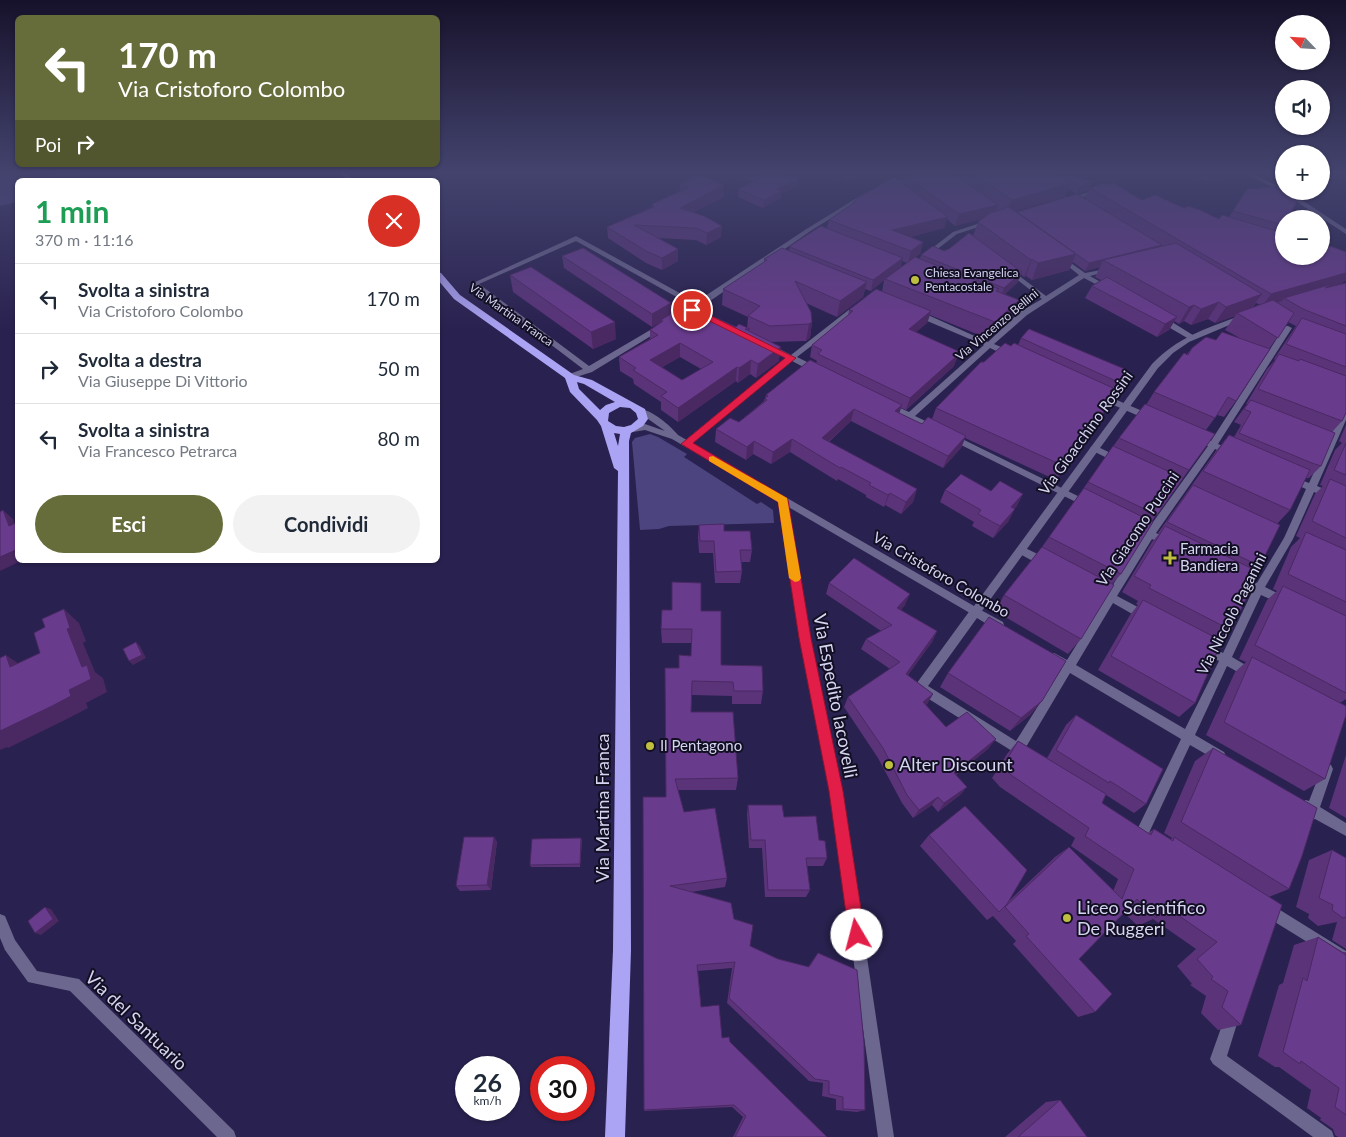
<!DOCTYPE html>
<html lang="it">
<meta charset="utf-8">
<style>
:root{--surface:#fff;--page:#f2f2f3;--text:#1f2937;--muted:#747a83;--line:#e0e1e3;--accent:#676c3b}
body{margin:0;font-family:Lato,sans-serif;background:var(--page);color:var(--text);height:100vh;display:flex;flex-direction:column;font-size:19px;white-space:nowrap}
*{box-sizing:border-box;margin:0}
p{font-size:16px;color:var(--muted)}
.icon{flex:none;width:28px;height:28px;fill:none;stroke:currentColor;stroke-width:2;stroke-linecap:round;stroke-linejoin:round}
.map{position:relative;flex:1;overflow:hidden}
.details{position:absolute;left:15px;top:178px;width:425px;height:385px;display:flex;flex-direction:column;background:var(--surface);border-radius:8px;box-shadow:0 1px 4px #0004}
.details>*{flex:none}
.guide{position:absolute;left:15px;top:15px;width:425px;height:152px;border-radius:8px;box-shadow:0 1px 4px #0004;background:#676c3b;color:#fff;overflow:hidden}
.needle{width:32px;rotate:295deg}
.controls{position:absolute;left:1275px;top:15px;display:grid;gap:10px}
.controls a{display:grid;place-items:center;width:55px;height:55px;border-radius:50%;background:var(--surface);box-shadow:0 1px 4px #0004;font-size:25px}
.speed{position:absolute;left:455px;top:1056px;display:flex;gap:10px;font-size:25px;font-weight:700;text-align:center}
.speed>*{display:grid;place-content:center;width:65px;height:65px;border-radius:50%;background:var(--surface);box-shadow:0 1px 4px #0004;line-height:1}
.speed small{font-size:12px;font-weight:400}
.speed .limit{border:8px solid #d22;background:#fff;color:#111}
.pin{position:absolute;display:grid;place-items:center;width:42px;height:42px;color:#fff;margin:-21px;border:2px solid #fff;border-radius:50%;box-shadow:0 1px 5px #0007}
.me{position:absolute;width:55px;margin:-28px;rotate:352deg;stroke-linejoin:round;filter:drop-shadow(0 0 4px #0008)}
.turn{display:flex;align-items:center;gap:18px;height:105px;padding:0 20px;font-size:22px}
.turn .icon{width:65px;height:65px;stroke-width:2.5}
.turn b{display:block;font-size:35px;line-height:42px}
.then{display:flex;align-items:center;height:48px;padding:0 20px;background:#0003;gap:10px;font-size:19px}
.round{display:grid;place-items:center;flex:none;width:52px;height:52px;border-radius:26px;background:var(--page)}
.summary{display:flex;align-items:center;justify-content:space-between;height:85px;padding:0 20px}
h1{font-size:30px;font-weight:700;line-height:38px;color:#1e9e55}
.action{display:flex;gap:10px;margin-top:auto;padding:10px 20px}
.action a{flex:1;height:58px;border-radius:30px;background:var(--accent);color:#fff;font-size:20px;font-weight:700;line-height:58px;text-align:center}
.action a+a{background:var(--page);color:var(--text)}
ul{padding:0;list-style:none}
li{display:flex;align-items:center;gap:15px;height:70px;padding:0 20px;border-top:1px solid var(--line)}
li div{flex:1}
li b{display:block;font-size:19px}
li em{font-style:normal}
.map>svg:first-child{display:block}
</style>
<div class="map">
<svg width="1346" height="1137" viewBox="0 0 1346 1137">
<rect width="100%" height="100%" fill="#29214f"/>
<path fill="#4c447f" d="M0,173H20L19,176L80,173L83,180H18L17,202L0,206Z
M650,434L658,437L687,454L684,457L757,504L761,502L773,510L774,523L669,526L659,529L640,530L632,442L635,438Z"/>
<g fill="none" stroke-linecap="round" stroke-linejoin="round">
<path fill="#6b678e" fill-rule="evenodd" d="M932,173H943L887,185L884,183Z
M1244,173H1251L1284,189V191H1288L1346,229V234L1280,191Z
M1100,189L1103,191L1102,192L1068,201L1065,199Z
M865,193L868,195L867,196L812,230L700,308L677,320H674V316L691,305L576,241L479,284L589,366L657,326H660L664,328L592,372L570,379H567V375L583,369L471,284L576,236L696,302L808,228Z
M989,220L991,221V223L957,234L927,257L922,256L953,232Z
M1061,256L1085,273L1112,268V270L1090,276L1111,288L1105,289L1084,278L1027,315L994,344L1013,352V356H1007L990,348L915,416L938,427V431H932L884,407L883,405L887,402L909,412L984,345L913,315V311H919L988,342L1021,311L1042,299L1006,271V269H1010L1046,296L1079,275L1059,259V257Z
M855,305L862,307L797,357L819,368V372H813L792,361L689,446H683L682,444L683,442L786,358L766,349V345H772L791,355Z
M1158,317H1164L1196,337L1195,339H1189L1158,321Z
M1285,326H1288L1292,328L1218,444L1234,451L1235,453L1234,455H1228L1215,449L1156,533L1171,540L1173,543L1171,546H1165L1152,539L1117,596L1149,613L1150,616L1149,619L1145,620L1141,619L1113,603L1076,665L1185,729L1219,661L1202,652L1201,649L1202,646L1206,644L1223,653L1253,590L1238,583L1237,580L1238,577L1242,576L1257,583L1284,538L1306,489L1288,481L1286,479L1291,476L1309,483L1342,411L1346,408V420L1317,486L1346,498V505L1314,492L1293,539L1265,587L1289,599L1290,602L1289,605L1285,606L1261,595L1232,657L1254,670L1256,673L1254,676C1246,679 1235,670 1227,666L1195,735L1224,752L1226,756L1224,760L1220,762L1216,760L1190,745L1148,835L1143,836L1138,835L1137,830L1181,739L1070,673L1026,747L1031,753L1029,757L1025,759L916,691L914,687L971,609L975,608L979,609L1003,622L1004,625L1003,628C994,631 984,622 977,618L928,686L1016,741L1062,668L1050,661L1049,658L1050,655L1054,653L1067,660L1105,599L1100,594L1101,591L1105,590L1109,591L1144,535L1131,529L1129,526L1131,523L1134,522L1148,529L1208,446L1194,440L1193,438L1194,436H1200L1211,441Z
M1098,392L1154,416L1155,418L1151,421L1148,420L1095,397V393Z
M952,434L1090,502L1092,504L1090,506H1084L949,439L948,437L949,435Z
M1094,445L1121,458L1122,460L1121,462H1115L1091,450L1090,448Z
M783,497L788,500L810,638L842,791L894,1137H878L830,791L800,638L778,500Z
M1021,546L1050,560L1051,563L1050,566H1042L1018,553L1016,550Z
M1327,763L1331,765L1333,769L1320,807L1346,823V836L1315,819L1311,820L1307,818L1305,813L1302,810L1300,806L1302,802L1306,800L1309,801L1323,765Z
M1267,902L1346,951V966L1262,914L1260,909L1262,904Z
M0,914L5,916L15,940L37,971L79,979L234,1131L236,1137H217L70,991L28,982L5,950L0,938Z
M1233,1007L1238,1009L1240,1014L1227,1056L1332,1131L1334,1137H1313L1213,1064L1210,1059L1226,1014L1228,1009Z"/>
<path fill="#6b678e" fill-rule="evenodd" d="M1239,316L1246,318L1189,342L1173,353L1158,368L979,615L975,616L672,439L645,430L633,432L629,429L630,427L645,424L665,431L637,411L638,409C650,408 671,426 678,435L974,606L1152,364C1178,337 1205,329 1239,316Z"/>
<path fill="#aba3f3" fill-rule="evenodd" d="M340,173H347L354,180H346Z
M438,272L441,273L460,295L574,375L592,380L645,409L648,419L643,426L631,433L629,441L631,950L625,1137H605L613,950L618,471L614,468L601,426L597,420L570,392L565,378L454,299L438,280ZM577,382L584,384L615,402L606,405L600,410L579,389ZM620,407L630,408L636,413L638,419L631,425L624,427L616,426L608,421L609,413ZM614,433L620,434L618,446Z"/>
</g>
<path fill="#5a3379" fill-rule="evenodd" d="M733,173H786L798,186L781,194V198L763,208L738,197V189L753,181Z
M829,173H865L851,181Z
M953,173H1056L1062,177V176L1091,187L1142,200L1184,208L1219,219L1229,217L1233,211L1283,225L1278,235L1346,280L1339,285L1346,283V413L1342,421L1332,432L1321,466L1309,478H1306L1290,510L1277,524L1260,566L1255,571L1231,630L1220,640L1195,703L1179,717L1098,670L1130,615L1138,605L1136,604L1138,601L1122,592L1152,542L1159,534L1158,533L1216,451L1229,435L1234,437L1241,425L1234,422L1247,404H1246L1267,369L1275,360L1274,359L1296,326L1288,322L1269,349L1236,401L1224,417L1217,415L1206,430L1189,470L1152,521L1121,574L1112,584L1081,639L1068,654L995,611L1004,595L1042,547L1049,537L1119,438L1146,405L1154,392L1187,354L1192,348L1216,340L1238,337L1225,330L1235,316L1215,323L1208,319L1191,325L1184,321L1179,324L1174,321L1169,330L1157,337L1085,298L1092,286L1101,280L1095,277L1100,267L1085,271L1073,262L1069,270L1032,280L1026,276L1024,277L1021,274L1017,283L1005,294L1019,300L1012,317L989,339L930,315L927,323L916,332L957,353L954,366L906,410L901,408L899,413L922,424L932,419L936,408L984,362L1011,346L1018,345L1021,338L1029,329L1120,383L1113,392L1115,393L1100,420L1089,435L1084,434L1073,448L1076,450L1068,464L1056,480L965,438L961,448L943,468L851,421L829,442L917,489L913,502L901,514L885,505L884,507L866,497V495L838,479L837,481L790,452L771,464L753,454L746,460L715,442L716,429L739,422L764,401L766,395L816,363L817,361L810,357L812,345L848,316L849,310L882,292L884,280L871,291L865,289L863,297L837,317L806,303L812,322L810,338L806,341L770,342L779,361L756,378L750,374L738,383L736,381L678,422L661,410V402L634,384L633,379L620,371L619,357L650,339V330L661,322L652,327L564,268L562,256L671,303V313L686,312L736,327L747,328L748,317L722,305L723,289L764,263V259L789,250L790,246L827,228L829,220L902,183L904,175ZM1069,189L1076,194L1089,190L1085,199L1017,212L1016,211ZM947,219L955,226L981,219L978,222L973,236L949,249L921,255L920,259L915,257L920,254L923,242L910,237L944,228ZM902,261L907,263L901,267ZM1256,303L1260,305L1252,308ZM680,357L701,369L682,380L662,367Z
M1188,173H1228L1207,181Z
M680,184L724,185V197L694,212L721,237L706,245L696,240L658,238L678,249V261L662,270L646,263L608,238L607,227L652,207V204L680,191Z
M510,275L616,339L593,349L513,292Z
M1346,425V699L1340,703L1325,779L1304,791L1206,735L1235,672L1246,662L1239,659L1267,600L1277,591L1273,589L1291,547L1300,538L1296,536L1315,494L1323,486L1320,485L1335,450L1342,443L1339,441Z
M945,490L1017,506L1014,509L1008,522L993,538L972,526L974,522L940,502Z
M699,525L724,531L752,550L750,562H741L742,571L740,583H715L713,553H699L698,537Z
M829,583L905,605L901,610L937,631L932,642L908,675L933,694L927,704L926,705L946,727L989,748L956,775L967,787L960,795L938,812L932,805L913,818L902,803L878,758L844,707L848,697L890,669L861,649L866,639L881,631L826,594Z
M701,611L721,665L763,691L761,704H732V696L692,695L691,712L738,778L736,790H678L684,812L727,878L725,887L691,892L734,919L750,946L778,959L808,967L818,953L865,1110L857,1112L836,1110V1099L822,1096L823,1083L809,1081L727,1003L732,968L698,971L701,1007L722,1038L730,1042L827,1137H733L743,1117L732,1107L645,1111L644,1110L666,797L679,668L691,656V643H662L661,629Z
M948,673L1042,701L1030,715L1010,731L940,687Z
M1076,715L1146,804L1134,813L1106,795L1102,803L1148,833L1154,829L1171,839L1172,838L1164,833L1195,761L1213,748L1289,889L1269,897L1241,1025L1218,1030L1201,1013L1206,996L1190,985L1192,984L1177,966L1196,949L1153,919L1138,926L1124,913L1079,959L1095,1012L1078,1017L1013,944L1016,941L993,916L987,920L920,846L929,835L1010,900L1055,857L1069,847L1113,891L1118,879L1071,846L1075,838L1000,787L992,778L1007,754L1018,741L1047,758L1066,725Z
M1346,755V818L1329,808Z
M748,805L784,817L819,840L827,858L823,866H807L810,890L806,897H765L762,848H749L747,814Z
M494,837L497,842L491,890L460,891L456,886Z
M582,840L580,867H531L530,865Z
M1332,850L1346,858V949L1332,940L1337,922L1318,926L1308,918L1309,914L1296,907L1309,860Z
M1318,937L1343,952H1346V1137H1338L1335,1135L1333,1129L1320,1120L1321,1118L1307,1108L1311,1090L1279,1067H1275L1258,1056L1279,985L1283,983L1294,945Z
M1060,1100L1087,1137H1005L1046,1102Z"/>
<path fill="#4a2963" d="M852,173H865L851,181Z
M1212,173H1228L1207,181Z
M799,179L798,186L781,194V198L763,208L764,200L777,189Z
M1093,182L1089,190L1076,194L1080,186Z
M1071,183L1065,197L1006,214L1012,200Z
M724,185V197L680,219V208Z
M998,205L994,216L955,226L959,214Z
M948,217L944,228L889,242L892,230Z
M722,226L721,237L706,245L707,233Z
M923,242L920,254L908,263L911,251Z
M1162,245L1157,253L1103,260L1100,267L1085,271L1089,263Z
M678,249V261L662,270V258Z
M1076,254L1069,270L1032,280L1038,263Z
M903,258L900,269L885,279L884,280L871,291L873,280Z
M1032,259L1026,276L1024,277L1031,260Z
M1022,272L1017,283L1000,299L1004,288Z
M1346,273V280L1339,285L1284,298L1282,301L1262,307L1271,294Z
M867,282L863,297L837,317L840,301Z
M1262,294L1250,310L1237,313L1235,316L1215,323L1226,307Z
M1019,300L1012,317L989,339L995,322Z
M1219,302L1208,319L1191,325L1201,309Z
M671,303V316L661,320V322L652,327V314Z
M1194,305L1184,321L1179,324L1189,307Z
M931,311L927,323L906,341L909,329Z
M1177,317L1169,330L1157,337L1165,324Z
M615,322L616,339L593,349L591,332Z
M812,322L810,338L806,341L809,324Z
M680,343V357L651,374L650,360Z
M781,347L779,361L756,378L758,364Z
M958,351L956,357L959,354L954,366L906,410L910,398Z
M751,360L750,374L738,383L739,368Z
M737,367L736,381L678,422V408Z
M1127,370L1120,383L1111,394L1118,382Z
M1115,393L1107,407L1105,405Z
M902,405L898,417L895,411Z
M1108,406L1100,420L1089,435L1097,421Z
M854,409L851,421L819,450L822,438Z
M1092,419L1084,434L1063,461L1071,447Z
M966,436L961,448L943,468L948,456Z
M792,439L790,452L771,464L773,452Z
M754,441L753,454L746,460L747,447Z
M1076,450L1068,464L1056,480L1064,466Z
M917,489L913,502L901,514L906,502Z
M890,493L885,505L884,507L888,495Z
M1023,494L1017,506L1005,520L1011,507Z
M1015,509L1008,522L993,538L1000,526Z
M3,510L13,519L18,532L9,526Z
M18,549V560H23L0,571V557Z
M910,594L905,605L893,619L897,608Z
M64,609L79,623L86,641L83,643L95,672L103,678L107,692L86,703L88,708L69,718L8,748L7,747L0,750V731L69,690L67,629Z
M937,631L932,642L901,684L906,674Z
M136,642L140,646L146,658L133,665L129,661Z
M6,655L25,668L10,667Z
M933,694L927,704L917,711L923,702Z
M1042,701L1030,715L1010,731L1021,718Z
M996,739L989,748L948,782L954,773Z
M967,787L960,795L938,812L944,803Z
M938,797L932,805L913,818L919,810Z
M494,837L497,842L491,890L487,885Z
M581,838L582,840L580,867V864Z
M45,907L51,909L59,921L41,935L35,933Z"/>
<path fill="#693b8d" stroke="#4a2963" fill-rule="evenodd" d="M752,173H786L799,179L777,189L782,191L764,200L738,189L762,177Z
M916,173H952L998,205L959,214L904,175Z
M973,173H1056L1071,183L1012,200Z
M1065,173L1093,182L1080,186L1062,176Z
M699,175L724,185L680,208L704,216L722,226L707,233L696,228L634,225L678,249L662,258L646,251L607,227L654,207L652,204L688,188L680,184Z
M894,177L948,217L892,230L923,242L911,251L829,220L852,204L858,198Z
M1104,183L1106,185L1113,183L1142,200L1155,195L1184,208L1188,206L1200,210L1219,219L1222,215L1280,232L1278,235L1284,237V256H1321V250L1325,251L1330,246L1346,252V273L1271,294L1090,188Z
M1284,186V191H1303L1287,219H1284L1283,225L1233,211L1247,189Z
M1077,194L1162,245L1089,263L1017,212Z
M1009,207L1076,254L1038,263L1032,259L1031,260L978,222L990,213Z
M821,226L903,258L873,280L790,247V246Z
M969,233L1022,272L1004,288L921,255L933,246L944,251L949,249Z
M1176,243L1262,294L1226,307L1219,302L1201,309L1194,305L1189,307L1103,260Z
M583,248L671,303L652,314L562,256Z
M782,248L867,282L840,301L795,281L811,312L812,322L809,324L770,326L748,316L760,306L723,289L767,260L764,259Z
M915,257L999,289L996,291L1019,300L995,322L885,279Z
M531,267L615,322L591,332L510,275Z
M1107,277L1177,317L1165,324L1092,286Z
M1346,283V326L1303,309L1284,298L1332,284L1325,288Z
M876,289L931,311L909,329L958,351L956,353L959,354L910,398L818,354L822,350L812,345L853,311L849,310Z
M1273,300L1294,313L1278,338L1237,313Z
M680,308L686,312L696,309L736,327L739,324L750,329H745L781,347L758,364L751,360L739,368L737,367L678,408L661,396L667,392L633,370L636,368L619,357L658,335L650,330L663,321L661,320ZM680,343L713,362L682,380L650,360Z
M1302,318L1346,334V367L1286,344Z
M1029,329L1127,370L1118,382L1021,338Z
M1222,332L1270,349L1236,401L1228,397L1215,418L1154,392L1184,353L1188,355L1192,348L1206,337L1216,340Z
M1005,343L1011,346L1014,343L1113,388L1110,391L1115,393L1105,405L1108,406L1097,421L1092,419L1071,447L1076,450L1064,466L936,408L981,362H984Z
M1279,354L1299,361L1300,359L1346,376V413L1342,421L1258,389Z
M810,360L902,405L895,411L922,424L928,417L966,436L948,456L854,409L822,438L917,489L906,502L890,493L888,495L869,485L871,483L841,467L840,468L792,439L773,452L754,441L747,447L716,429L730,418L739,422L767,400L765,398L768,396L766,395Z
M1251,400L1335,433L1321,466L1312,463L1239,433L1251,412L1244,409Z
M1145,404L1215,434L1189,470L1119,438Z
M1229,435L1310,470L1290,510L1203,471Z
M1346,443V475L1334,470Z
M1113,446L1183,478L1157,515L1088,482Z
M961,474L991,491L1000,481L1023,494L1011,507L1015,509L1000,526L978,514L981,510L945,490Z
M1330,479L1346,486V538L1312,521Z
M1193,485L1280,525L1260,566L1167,522Z
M1084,488L1153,522L1121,574L1049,537Z
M3,510L9,526L18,522V549L0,557V512Z
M724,524V531H750L752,550H740L742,571L716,572L714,541H700L699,525Z
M1165,526L1259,572L1231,630L1149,588L1151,585L1134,576Z
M1306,532L1346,550V602L1288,574Z
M1042,547L1114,585L1081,639L1004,595Z
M854,558L910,594L897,608L937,631L906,674L933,694L923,702L946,727L967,712L996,739L954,773L967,787L944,803L938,797L919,810L907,795L883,748L848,697L900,662L866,639L892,625L829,583Z
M672,582L701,583V611H721V665L762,666L763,691H734L733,682L692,681L691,712H733L738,778L675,779L684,812L715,808L727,878L670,886L731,903L734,919L753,925L750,946L778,959L809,967L818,953L857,970L864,1043L865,1110L843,1109V1097L829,1094V1081L815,1079L729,998L735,962L697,965L701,1007L719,1005L722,1038L729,1037L730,1042L827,1137H735L746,1116L734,1105L644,1110L643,797H666L665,668H679V655L691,656L692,629H661L662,610H672Z
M1283,586L1346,616V693L1255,645Z
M1143,600L1222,641L1195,703L1111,656Z
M64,609L70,628L67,629L82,667L87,665L91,679L69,690L71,696L52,706L0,731V658L6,655L10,667L40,653L34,633L45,627L42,619Z
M989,617L1066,661L1042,701L1021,718L948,673Z
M136,642L142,655L129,661L123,649Z
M1252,657L1346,706V715L1325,779L1224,722Z
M1076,715L1163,769L1146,804L1110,781L1109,783L1056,750Z
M1018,741L1106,794L1102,803L1151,835L1154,829L1173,841L1174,837L1282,905L1241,1025L1222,1007L1228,991L1211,979L1213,977L1197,959L1217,942L1162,904L1156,918L1137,899L1079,959L1112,994L1095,1012L1026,936L1029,934L1005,907L1069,847L1122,899L1134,869L1085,836L1089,828L1011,775L1003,766Z
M1213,748L1317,808L1302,856L1289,889L1181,822Z
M748,805H782L784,817L816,816L819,840L825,841L827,858H806L810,890H768L765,840H751Z
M965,806L1027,870L1007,904L999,912L929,835Z
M464,837H494L487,885L456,886Z
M581,838L580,864L530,865L532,839Z
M1332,850L1346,858V917L1343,918L1332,910L1333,905L1319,898Z
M45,907L53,919L35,933L28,921Z
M1318,937L1346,955V1115L1335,1107L1339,1088L1301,1061L1300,1064L1283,1052L1303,978L1307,981Z
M1060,1100L1087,1137H1018Z"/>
<linearGradient id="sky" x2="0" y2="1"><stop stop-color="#17122b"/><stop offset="0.52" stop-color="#43436e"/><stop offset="1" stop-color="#43436e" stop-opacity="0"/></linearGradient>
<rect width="1346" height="332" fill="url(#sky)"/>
<path fill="#e11d48" stroke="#92132f" d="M689,308H695L796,358L693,443L787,498L788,500L811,638L843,791L865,935L863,941L857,943L852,941L849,935L829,791L799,638L778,502L681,444L785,358L689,311Z"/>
<path fill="#f59e0b" d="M713,456L787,498L801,578L799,581L795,582L789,578L778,502L709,461V457Z"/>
<g fill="#c0be40" stroke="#120f23" stroke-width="2">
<circle cx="915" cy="280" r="5"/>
<path d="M1167.5 550.5h5v5h5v5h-5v5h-5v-5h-5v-5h5z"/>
<circle cx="650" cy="746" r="5"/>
<circle cx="889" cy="765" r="5"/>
<circle cx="1067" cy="918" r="5"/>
</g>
<g text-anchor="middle" stroke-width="4" stroke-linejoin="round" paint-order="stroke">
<g font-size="12" fill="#d5d4f1" stroke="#120f23" text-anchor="start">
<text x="925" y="277">Chiesa Evangelica<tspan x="925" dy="14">Pentacostale</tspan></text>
</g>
<g font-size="12" fill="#d5d4f1" stroke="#120f23">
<text transform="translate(511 315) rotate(35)" y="4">Via Martina Franca</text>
<text transform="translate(997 325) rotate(-40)" y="4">Via Vincenzo Bellini</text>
</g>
<g font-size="15" fill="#d5d4f1" stroke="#120f23">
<text transform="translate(1086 433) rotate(-54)" y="5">Via Gioacchino Rossini</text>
<text transform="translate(1138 529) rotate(-56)" y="5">Via Giacomo Puccini</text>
<text transform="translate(941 575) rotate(30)" y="5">Via Cristoforo Colombo</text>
<text transform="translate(1232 614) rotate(-63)" y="5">Via Niccolò Paganini</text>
</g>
<g font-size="15" fill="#d5d4f1" stroke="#120f23" text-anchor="start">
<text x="1180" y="554">Farmacia<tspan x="1180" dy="17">Bandiera</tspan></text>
<text x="660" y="751">Il Pentagono</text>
</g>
<g font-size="18" fill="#d5d4f1" stroke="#120f23">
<text transform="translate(835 696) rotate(79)" y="6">Via Espedito Iacovelli</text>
<text transform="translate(603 808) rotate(-90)" y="6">Via Martina Franca</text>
<text transform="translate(136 1021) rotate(44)" y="6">Via del Santuario</text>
</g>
<g font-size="18" fill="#d5d4f1" stroke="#120f23" text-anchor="start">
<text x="899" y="771">Alter Discount</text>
<text x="1077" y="914">Liceo Scientifico<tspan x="1077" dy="21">De Ruggeri</tspan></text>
</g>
</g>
</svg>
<div class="controls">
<a><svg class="needle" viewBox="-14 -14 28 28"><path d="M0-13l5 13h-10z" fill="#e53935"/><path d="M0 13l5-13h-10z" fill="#747a83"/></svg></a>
<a><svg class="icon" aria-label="sound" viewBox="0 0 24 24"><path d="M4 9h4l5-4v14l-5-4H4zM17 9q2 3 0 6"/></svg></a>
<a>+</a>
<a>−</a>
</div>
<div class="speed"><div>26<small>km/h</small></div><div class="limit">30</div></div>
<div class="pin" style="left:692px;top:310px;background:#d93025"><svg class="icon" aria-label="arrive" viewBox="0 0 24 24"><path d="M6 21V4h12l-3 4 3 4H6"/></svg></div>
<svg class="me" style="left:857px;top:935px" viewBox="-20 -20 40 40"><circle r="19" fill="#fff"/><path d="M0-13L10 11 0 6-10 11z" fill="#e11d48"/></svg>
<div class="guide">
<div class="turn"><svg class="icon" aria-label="left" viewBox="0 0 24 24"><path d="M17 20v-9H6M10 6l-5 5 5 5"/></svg><div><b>170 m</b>Via Cristoforo Colombo</div></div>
<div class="then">Poi<svg class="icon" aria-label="right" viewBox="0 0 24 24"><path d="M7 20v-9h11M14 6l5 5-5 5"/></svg></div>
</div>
<section class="details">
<div class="summary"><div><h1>1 min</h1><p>370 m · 11:16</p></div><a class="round" style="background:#d93025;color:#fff"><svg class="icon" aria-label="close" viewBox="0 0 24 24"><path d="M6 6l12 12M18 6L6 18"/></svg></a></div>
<ul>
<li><svg class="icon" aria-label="left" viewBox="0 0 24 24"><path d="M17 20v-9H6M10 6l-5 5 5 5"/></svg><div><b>Svolta a sinistra</b><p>Via Cristoforo Colombo</p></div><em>170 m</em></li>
<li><svg class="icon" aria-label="right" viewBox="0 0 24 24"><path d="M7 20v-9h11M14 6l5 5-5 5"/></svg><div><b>Svolta a destra</b><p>Via Giuseppe Di Vittorio</p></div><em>50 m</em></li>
<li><svg class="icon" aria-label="left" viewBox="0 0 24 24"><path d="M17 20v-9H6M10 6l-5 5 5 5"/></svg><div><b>Svolta a sinistra</b><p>Via Francesco Petrarca</p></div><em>80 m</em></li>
</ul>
<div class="action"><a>Esci</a><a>Condividi</a></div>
</section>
</div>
